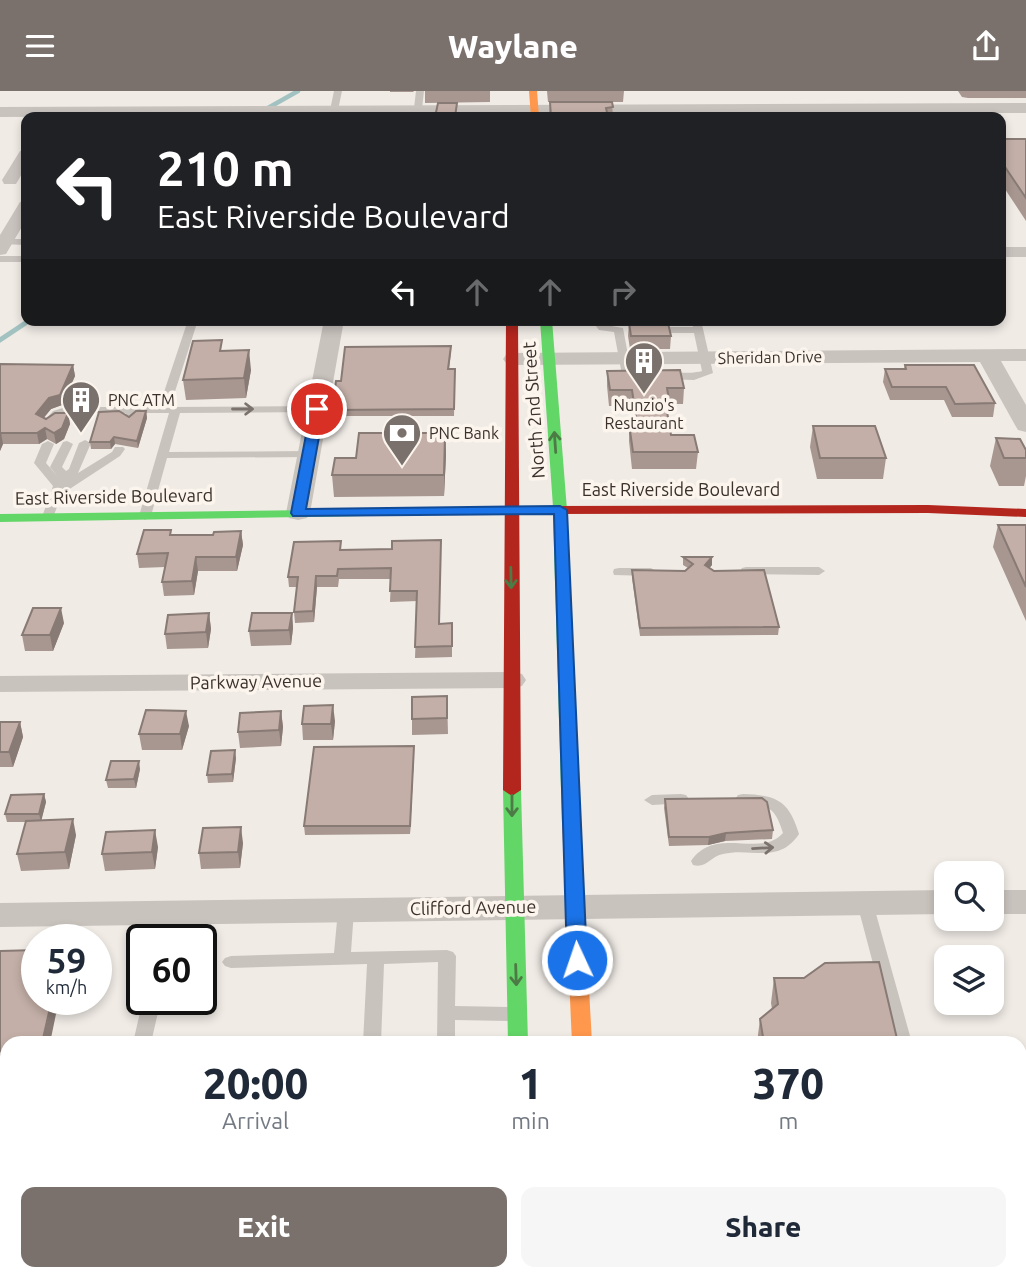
<!DOCTYPE html>
<style>
:root{--surface:#fff;--page:#f6f6f7;--text:#1f2937;--muted:#747a83;--accent:#7a716c}
body{margin:0;font-family:Ubuntu,sans-serif;background:var(--page);color:var(--text);height:100vh;display:flex;flex-direction:column;font-size:26px;white-space:nowrap}
*{box-sizing:border-box;margin:0}
p{font-size:23px;color:var(--muted)}
.icon{flex:none;width:38px;height:38px;fill:none;stroke:currentColor;stroke-width:2;stroke-linecap:round;stroke-linejoin:round}
.map{position:relative;flex:1;overflow:hidden}
.details{position:absolute;left:0px;top:945px;width:1027px;height:245px;display:flex;flex-direction:column;background:var(--surface);border-radius:21px 21px 0 0;box-shadow:0 4px 10px #0003}
.details>*{flex:none}
.top-card{position:absolute;left:21px;top:21px;width:985px;height:214px;border-radius:14px;box-shadow:0 4px 10px #0003;background:#202124;color:#fff;overflow:hidden}
.controls{position:absolute;left:934px;top:770px;display:grid;gap:14px}
.controls a{display:grid;place-items:center;width:70px;height:70px;border-radius:14px;background:var(--surface);box-shadow:0 4px 10px #0003;font-size:35px}
.speed{position:absolute;left:21px;top:833px;display:flex;gap:14px;font-size:35px;font-weight:700;text-align:center}
.speed>*{display:grid;place-content:center;width:91px;height:91px;border-radius:50%;background:var(--surface);box-shadow:0 4px 10px #0003;line-height:1}
.speed small{font-size:18px;font-weight:400}
.speed .limit{border:4px solid #111;border-radius:10px;background:#fff;color:#111}
.pin{position:absolute;display:grid;place-items:center;width:60px;height:60px;color:#fff;margin:-30px;border:4px solid #fff;border-radius:50%;box-shadow:0 2px 7px #0007}
.me{position:absolute;width:77px;margin:-38px;rotate:357deg;stroke-linejoin:round;filter:drop-shadow(0 0 5px #0008)}
.turn{display:flex;align-items:center;gap:24px;height:147px;padding:0 21px;font-size:32px}
.turn .icon{width:91px;height:91px;stroke-width:2.5}
.turn b{display:block;font-size:49px;line-height:60px}
.lanes{display:flex;align-items:center;height:66px;padding:0 21px;background:#0003;justify-content:center;gap:35px;direction:ltr}
.lanes .off{opacity:.35}
.eta{display:flex;justify-content:space-evenly;align-items:center;height:119px;text-align:center}
.eta b{font-size:42px;font-weight:800;line-height:49px}
.action{display:flex;gap:14px;margin-top:auto;padding:14px 21px}
.action a{flex:1;height:80px;border-radius:14px;background:var(--accent);color:#fff;font-size:28px;font-weight:800;line-height:80px;text-align:center}
.action a+a{background:var(--page);color:var(--text)}
header{display:flex;justify-content:space-between;align-items:center;height:91px;padding:0 21px;background:var(--accent);color:#fff;font-size:32px;font-weight:800}
.map>svg:first-child{display:block}
</style>
<header><svg class="icon" aria-label="menu" viewBox="0 0 24 24"><path d="M4 6h16M4 12h16M4 18h16"/></svg>Waylane<svg class="icon" aria-label="share" viewBox="0 0 24 24"><path d="M12 15V3M7 8l5-5 5 5M5 13v7h14v-7"/></svg></header>
<div class="map">
<svg width="1026" height="1190" viewBox="0 0 1026 1190">
<rect width="100%" height="100%" fill="#f0ebe5"/>
<g fill="none" stroke-linecap="round" stroke-linejoin="round">
<path stroke="#a1c2c1" stroke-width="4.5" d="M252,26L298,0"/>
<path stroke="#a1c2c1" stroke-width="5" d="M0,249L30,229"/>
<path fill="#c9c3be" fill-rule="evenodd" d="M334,0H342L338,19L334,21L330,19Z
M416,0H424L421,26H413Z
M4,148H26V154L1,153L0,150Z
M0,165H26V171H0Z
M188,229H198L170,316L317,315L322,318L317,321L180,322L169,361L309,360L315,363L309,366L167,367L151,425L145,429L139,425L169,322H137L133,329L129,330L123,327L126,322H67C59,325 55,334 47,336L41,333L53,320L66,316H159Z
M591,229H602L606,234L623,237L631,280L643,284V288L622,284L614,241L599,239Z
M691,229H701L713,282L694,289L659,288L658,286C670,279 688,284 702,280L694,242H650L645,239L650,236H693Z
M85,349L91,352L78,382L112,361L115,356H123L125,358L120,365L62,403L52,429H44L42,426L53,395L34,372L42,353L48,350L54,353L46,372L58,386L50,376L63,351L67,350L73,353L62,376L66,380L69,378L79,352Z
M746,476H819L825,480L819,484L742,483L740,480L742,477Z
M619,477H651L657,481L651,485L614,484L613,481L614,478Z
M681,703L686,704L689,708L686,712L652,714L644,709L652,704Z
M743,703C777,704 789,710 799,743C778,774 752,756 723,763C711,765 706,778 693,774L691,770C716,734 760,768 783,742C773,709 765,718 738,712L735,708L738,704Z
M865,806L871,808L873,812L912,952H894L857,812L859,808Z
M346,813L352,815L354,819L351,861L447,859L453,861L456,865L455,915L509,916L515,918L518,923L515,928L509,930L455,929V952H437L438,871L384,873L381,952H363L367,873L231,877L225,875L222,871L225,867L231,865L334,862L338,819L340,815Z
M172,815L178,817L180,821L174,849H158L166,817Z
M143,908H161L151,952H133Z
M74,1183H94L92,1190H72Z
M254,1183H274L273,1190H253Z
M419,1183H440L443,1190H422Z
M896,1183H919L922,1190H899Z"/>
<path fill="#c9c3be" fill-rule="evenodd" d="M1026,12V22L0,26V16Z
M26,58C27,73 24,80 16,93H4L2,89L20,60Z
M26,110V129L6,163L0,164V144L20,111Z
M1001,156H1026V166H1001Z
M324,229H344L310,422L307,427L298,429L289,427L286,422Z
M1026,258V270H1001L1026,314V341L1018,339L1015,334L980,271L513,274L506,272L503,268L506,264L513,262Z
M512,581L522,583L526,589L522,595L512,597L0,601V585Z
M947,799V823L0,836V812Z
M992,799H1026V823H992Z
M1020,1134H1026V1170H1020Z"/>
<path fill="#63d668" fill-rule="evenodd" d="M540,229H552L567,419L580,732L577,736H565L562,732L553,422L0,431V423L553,416Z
M512,693L521,699L528,952H508L503,699Z
M516,1183H540V1190H516Z"/>
<path fill="#ff974d" fill-rule="evenodd" d="M529,0H537L539,26H531Z
M571,726L577,728L580,732L592,952H572L562,732L565,728Z"/>
<path fill="#b3261e" fill-rule="evenodd" d="M506,229H518L521,699L512,705L503,699Z
M928,414L1026,418V426L928,422L549,423L542,419L549,415Z
M585,1183H609L610,1190H586Z"/>
</g>
<path fill="#a89690" d="M390,0H414L413,1H390Z
M425,0H490V11L425,12Z
M547,0H624L623,11H612L613,26H549L550,11H548Z
M958,0H1026V7H968L962,6Z
M1001,48H1026V130L1001,92Z
M612,229H653V232L671,245L670,258H630L628,245L629,232H612Z
M224,260L251,279L246,307L186,309L183,289Z
M451,261L449,278H455L454,325H332V319L341,290Z
M0,273L73,274L75,285L62,314L51,318L44,327L46,328L68,322L70,333L64,348L56,353L47,348L39,353H3L0,360Z
M905,274L995,312L993,326H952L944,309H890L883,291L885,278H904Z
M607,280L684,297L683,313H669L668,325L671,344L698,361L696,378H632L629,350V333H634L631,315H609L607,295Z
M146,320L147,327L138,357L115,353L111,358H91L90,351L129,326Z
M813,335L886,367L883,388H817L810,356Z
M445,342L446,363L444,405L334,406L332,384Z
M996,347L1026,359V385L1024,395H999L990,375Z
M998,434H1026V530L993,456Z
M241,440L243,454L237,480H198L194,504L164,505L162,491L165,476L139,477L137,463L172,444H213Z
M441,449L439,533L452,532V566L415,567L417,510L390,511L391,488H339L338,496H317L314,531L295,532L294,521L297,496H289L288,486L342,459L392,458Z
M683,466L712,474L709,477L779,536L778,544L640,545L632,487V479L685,480L688,477L683,474Z
M209,522L211,538L208,557L167,558L165,543Z
M292,522L293,537L291,554L251,555L249,540Z
M64,532L53,560H25L22,544Z
M447,605L448,643L412,644V628Z
M281,620L283,636L281,655L240,657L238,641Z
M335,630L333,649H303L302,633Z
M0,631H20L23,646L13,676H0Z
M189,635L182,659H142L139,643Z
M414,664L410,743L305,744L304,735Z
M236,667L233,691L208,692L207,684Z
M140,678L136,697H108L106,689Z
M44,703L46,711L41,729L76,744L69,778L21,780L17,763L26,731H7L5,723Z
M665,708L773,739L772,748L725,750L708,754L669,755L664,717Z
M243,752L240,777L201,778L199,762Z
M158,756L155,778L105,780L102,763Z
M0,860L37,908H81L77,922L56,923L7,952V976H0Z
M774,887L898,952H757L760,928L772,918L771,912Z
M7,1061V1133L0,1111V1087Z
M104,1183H223V1185L105,1187Z"/>
<path fill="#887a75" d="M249,259L251,279L246,307L244,287Z
M73,274L75,285L62,314L51,318L38,333L36,323Z
M146,320L147,327L138,357L137,350Z
M68,322L70,333L64,348L56,353L54,342Z
M45,337L47,348L39,353L37,342Z
M1,342L3,353L0,360V344Z
M445,342L446,363L444,405V384Z
M114,346L115,353L111,358L110,351Z
M241,440L243,454L237,480L236,466Z
M196,466L198,480L194,504L192,490Z
M712,466V474L705,482V474Z
M316,485L317,496L314,531L313,520Z
M61,517L64,532L53,560L50,544Z
M209,522L211,538L208,557L206,541Z
M292,522L293,537L291,554L289,539Z
M333,614L335,630L333,649L331,633Z
M186,620L189,635L182,659L180,643Z
M281,620L283,636L281,655L279,639Z
M20,631L23,646L13,676L9,661Z
M414,655V664L410,743V735Z
M235,659L236,667L233,691L232,683Z
M139,670L140,678L136,697L134,688Z
M44,703L46,711L41,731L39,723Z
M73,728L76,744L69,778L65,761Z
M241,736L243,752L240,777L238,761Z
M155,739L158,756L155,778L152,761Z
M726,742L725,750L708,754L709,746Z
M53,908L56,923L50,952H42Z
M74,908H81L77,922Z"/>
<path fill="#c3afa7" stroke="#887a75" stroke-width="2" d="M550,11H612L613,16L606,17L608,26H551Z
M438,12H457L455,26H435Z
M937,23H961L964,26H939Z
M1001,48H1026V107L1003,73H1001Z
M629,232H668L671,245H631Z
M222,249L220,260L249,259L244,287L183,289L193,250Z
M451,255L448,278H455L454,318L332,319L336,290H341L345,256Z
M0,273L73,274L60,304L49,307L36,323L46,328L55,322H68L62,337L54,342L45,337L37,342H1L0,344Z
M905,274H974L995,312L955,313L946,296H892L885,278H906Z
M680,279L684,297H667L669,309H665L671,344H694L698,361H633L629,333H637L632,299H610L607,280Z
M119,320L129,326L136,320H146L137,350L114,346L110,351H90L99,321Z
M813,335H875L886,367H820Z
M359,342H445L444,384H332L335,367H356Z
M996,347L1020,348L1026,359V367H1004Z
M998,434H1026V496Z
M144,439H171L170,444H213L214,441L241,440L236,466H196L192,490L162,491L168,462L137,463Z
M441,449L439,533L452,532V555L415,556L417,500H390L391,477L338,478L337,485H316L313,520L294,521L298,486H288L294,451L341,450L340,459L392,458V450Z
M683,466H712L705,474L714,480L764,479L779,536L640,537L632,479L685,480L693,473Z
M33,517H61L50,544H22Z
M209,522L206,541L165,543L168,524Z
M252,522H292L289,539L249,540Z
M447,605V627L412,628V606Z
M333,614L331,633H302L304,615Z
M146,619L186,620L180,643H139Z
M281,620L279,639L238,641L240,622Z
M0,631H20L9,661H0Z
M414,655L410,735H304L314,656Z
M235,659L232,683L207,684L211,660Z
M111,670H139L134,688L106,689Z
M44,703L39,723H5L11,704Z
M762,707L767,711L773,739L726,742L709,746H669L665,708Z
M73,728L65,761L17,763L26,730Z
M241,736L238,761L199,762L203,737Z
M155,739L152,761L102,763L106,741Z
M37,859V908H52L42,952H7V960H0V860Z
M879,871L898,952H764L760,928L778,913L774,887H804L825,872Z
M7,1061V1100H0V1087Z"/>
<defs><path id="oneway-shaft" d="M-6 0H5M1.5-3L5.5 0L1.5 3" fill="none" stroke-width="1.6" stroke-linecap="round" stroke-linejoin="round" transform="scale(1.75)"/></defs>
<g stroke="#7b726d">
<use href="#oneway-shaft" transform="translate(243 318)"/>
<use href="#oneway-shaft" transform="translate(763 757) rotate(-3)"/>
</g>
<g stroke="#4d7b46">
<use href="#oneway-shaft" transform="translate(555 351) rotate(-94)"/>
<use href="#oneway-shaft" transform="translate(511 487) rotate(89)"/>
<use href="#oneway-shaft" transform="translate(512 715) rotate(90)"/>
<use href="#oneway-shaft" transform="translate(516 884) rotate(88)"/>
</g>
<path fill="#1a73e8" stroke="#114b97" stroke-width="2" d="M317,315L324,318L306,418L560,415L567,419L587,869L584,874H570L567,869L554,423L293,425L291,422L311,318Z"/>
<defs>
<g id="building-pin" transform="scale(2.0125)"><path d="M0 17L-7.5 6A9.5 9.5 0 1 1 7.5 6Z" fill="#7a716c" stroke="#fbf5ee"/><path d="M-4-6H4V6H1V3H-1V6H-4ZM-2.5-4.3h1.7v1.8h-1.7ZM.8-4.3h1.7v1.8H.8ZM-2.5-1h1.7V.8h-1.7ZM.8-1h1.7V.8H.8Z" fill="#fff"/></g>
<g id="bank-pin" transform="scale(2.0125)"><path d="M0 17L-7.5 6A9.5 9.5 0 1 1 7.5 6Z" fill="#7a716c" stroke="#fbf5ee"/><path d="M-6-4H6V4H-6ZM0-2.3a2.3 2.3 0 1 0 0 4.6a2.3 2.3 0 1 0 0-4.6Z" fill="#fff"/></g>
</defs>
<g fill-rule="evenodd">
<use href="#building-pin" x="644" y="270"/>
<use href="#building-pin" x="81" y="309"/>
<use href="#bank-pin" x="402" y="342"/>
</g>
<g text-anchor="middle" stroke-width="7" stroke-linejoin="round" paint-order="stroke">
<g font-size="16" fill="#3b302b" stroke="#fbf5ee">
<text transform="translate(770 266) rotate(-1)" y="6">Sheridan Drive</text>
</g>
<g font-size="16" fill="#3b302b" stroke="#fbf5ee" text-anchor="start">
<text x="108" y="315">PNC ATM</text>
<text x="644" y="320" text-anchor="middle">Nunzio's<tspan x="644" dy="18">Restaurant</tspan></text>
<text x="429" y="348">PNC Bank</text>
</g>
<g font-size="18" fill="#3b302b" stroke="#fbf5ee">
<text transform="translate(534 319) rotate(-94)" y="6">North 2nd Street</text>
<text x="681" y="405">East Riverside Boulevard</text>
<text transform="translate(114 406) rotate(-1)" y="6">East Riverside Boulevard</text>
<text transform="translate(256 591) rotate(-1)" y="6">Parkway Avenue</text>
<text transform="translate(473 817) rotate(-1)" y="6">Clifford Avenue</text>
</g>
</g>
</svg>
<div class="controls">
<a><svg class="icon" aria-label="search" viewBox="0 0 24 24"><circle cx="10" cy="10" r="6"/><path d="M15 15l6 6"/></svg></a>
<a><svg class="icon" aria-label="layers" viewBox="0 0 24 24"><path d="M12 4l9 5-9 5-9-5zM3 14l9 5 9-5"/></svg></a>
</div>
<div class="speed"><div>59<small>km/h</small></div><div class="limit">60</div></div>
<div class="pin" style="left:317px;top:318px;background:#d93025"><svg class="icon" aria-label="arrive" viewBox="0 0 24 24"><path d="M6 21V4h12l-3 4 3 4H6"/></svg></div>
<svg class="me" style="left:577px;top:869px" viewBox="-20 -20 40 40"><circle r="17" fill="#1a73e8" stroke="#fff" stroke-width="3"/><path d="M0-11L8 9 0 5-8 9z" fill="#fff"/></svg>
<div class="top-card">
<div class="turn"><svg class="icon" aria-label="left" viewBox="0 0 24 24"><path d="M17 20v-9H6M10 6l-5 5 5 5"/></svg><div><b>210 m</b>East Riverside Boulevard</div></div>
<div class="lanes"><svg class="icon" aria-label="left" viewBox="0 0 24 24"><path d="M17 20v-9H6M10 6l-5 5 5 5"/></svg><svg class="icon off" aria-label="ahead" viewBox="0 0 24 24"><path d="M12 20V5M6 11l6-6 6 6"/></svg><svg class="icon off" aria-label="ahead" viewBox="0 0 24 24"><path d="M12 20V5M6 11l6-6 6 6"/></svg><svg class="icon off" aria-label="right" viewBox="0 0 24 24"><path d="M7 20v-9h11M14 6l5 5-5 5"/></svg></div>
</div>
<section class="details">
<div class="eta">
<div><b>20:00</b><p>Arrival</p></div>
<div><b>1</b><p>min</p></div>
<div><b>370</b><p>m</p></div>
</div>
<div class="action"><a>Exit</a><a>Share</a></div>
</section>
</div>
